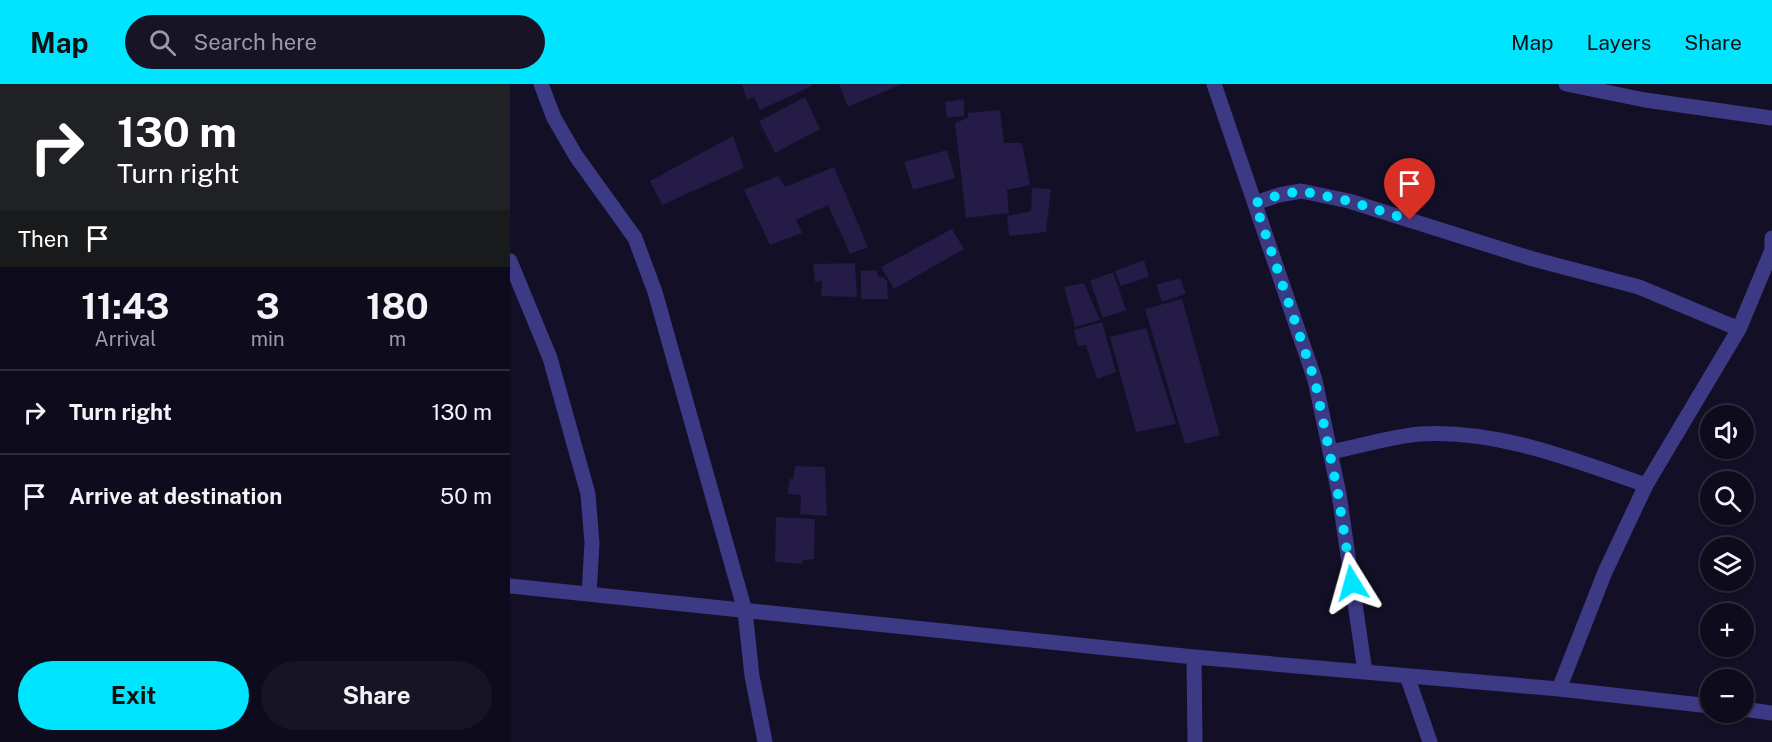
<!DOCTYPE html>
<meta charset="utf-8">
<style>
:root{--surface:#0e0b1c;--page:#171425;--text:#f1f3f6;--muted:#9b9ba3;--line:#2e2b3b;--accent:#00e5ff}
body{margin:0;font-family:"Public Sans",sans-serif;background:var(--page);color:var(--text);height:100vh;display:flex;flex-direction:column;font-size:22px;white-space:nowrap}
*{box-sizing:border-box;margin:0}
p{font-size:20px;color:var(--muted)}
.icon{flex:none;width:33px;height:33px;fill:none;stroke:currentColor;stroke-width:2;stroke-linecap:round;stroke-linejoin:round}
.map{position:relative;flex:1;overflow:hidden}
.side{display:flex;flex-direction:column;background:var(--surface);width:510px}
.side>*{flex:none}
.top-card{background:#202124;color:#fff;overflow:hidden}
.controls{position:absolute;left:1190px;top:321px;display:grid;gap:12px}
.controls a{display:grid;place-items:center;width:54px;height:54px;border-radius:50%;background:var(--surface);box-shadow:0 2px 4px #0004,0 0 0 2px var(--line);font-size:30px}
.pin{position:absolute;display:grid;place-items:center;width:51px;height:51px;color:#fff;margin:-62px -26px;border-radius:50% 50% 50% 0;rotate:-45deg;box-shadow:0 0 6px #0007}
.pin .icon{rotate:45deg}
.me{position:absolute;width:66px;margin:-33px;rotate:352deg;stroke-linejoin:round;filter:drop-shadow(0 0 4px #0008)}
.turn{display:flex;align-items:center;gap:21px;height:126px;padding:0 18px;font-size:27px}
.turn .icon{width:78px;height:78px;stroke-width:2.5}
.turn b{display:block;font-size:42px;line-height:51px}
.then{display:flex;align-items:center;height:57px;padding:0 18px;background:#0003;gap:12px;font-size:22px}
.eta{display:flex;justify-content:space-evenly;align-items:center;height:102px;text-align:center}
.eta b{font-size:36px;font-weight:700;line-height:42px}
.action{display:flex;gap:12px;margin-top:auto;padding:12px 18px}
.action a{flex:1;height:69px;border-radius:36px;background:var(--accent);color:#111;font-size:24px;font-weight:700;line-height:69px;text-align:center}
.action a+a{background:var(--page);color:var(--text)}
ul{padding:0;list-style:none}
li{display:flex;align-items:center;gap:18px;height:84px;padding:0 18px;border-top:2px solid var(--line)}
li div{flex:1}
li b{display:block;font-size:22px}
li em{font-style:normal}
header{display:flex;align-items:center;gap:36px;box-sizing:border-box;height:84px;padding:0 30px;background:var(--accent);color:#111}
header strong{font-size:28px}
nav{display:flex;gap:33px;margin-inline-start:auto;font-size:21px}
.search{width:420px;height:54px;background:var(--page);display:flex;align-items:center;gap:15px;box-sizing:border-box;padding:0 21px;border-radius:33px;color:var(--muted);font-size:22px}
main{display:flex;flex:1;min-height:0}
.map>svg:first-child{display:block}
</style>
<header>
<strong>Map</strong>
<div class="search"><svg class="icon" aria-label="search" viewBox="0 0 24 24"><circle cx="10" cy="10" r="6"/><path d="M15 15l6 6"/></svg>Search here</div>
<nav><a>Map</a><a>Layers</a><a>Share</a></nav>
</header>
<main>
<section class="side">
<div class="top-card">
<div class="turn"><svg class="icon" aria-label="right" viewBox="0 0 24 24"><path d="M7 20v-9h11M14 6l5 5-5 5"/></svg><div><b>130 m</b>Turn right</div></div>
<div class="then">Then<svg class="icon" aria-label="arrive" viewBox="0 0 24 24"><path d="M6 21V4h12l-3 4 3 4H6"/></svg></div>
</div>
<div class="eta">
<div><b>11:43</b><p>Arrival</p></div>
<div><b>3</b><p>min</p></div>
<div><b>180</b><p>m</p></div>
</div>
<ul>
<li><svg class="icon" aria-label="right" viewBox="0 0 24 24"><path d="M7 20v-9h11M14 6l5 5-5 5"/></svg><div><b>Turn right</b></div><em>130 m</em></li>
<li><svg class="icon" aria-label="arrive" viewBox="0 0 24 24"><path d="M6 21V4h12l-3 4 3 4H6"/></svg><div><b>Arrive at destination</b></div><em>50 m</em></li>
</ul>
<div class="action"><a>Exit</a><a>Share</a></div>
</section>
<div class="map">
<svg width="1262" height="658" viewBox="0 0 1262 658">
<rect width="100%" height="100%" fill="#130f26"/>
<path fill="#241b47" d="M232,0H301L302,2L250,26L244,13L237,16Z
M329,0H392L338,23Z
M295,13L310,45L265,69L249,37Z
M454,15V32L437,34L435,18Z
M490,26L494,59H512L520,101L497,106L499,129L456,134L445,39L458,34V29Z
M223,52L234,84L152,121L140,97Z
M437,66L445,94L403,106L394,78Z
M324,83L358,163L340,170L318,121L286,136L292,149L260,161L234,106L268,92L275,103Z
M522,104L541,105L536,148L499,152L497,132L521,127Z
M442,145L454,165L384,205L371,183Z
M634,176L639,193L611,202L605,187Z
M345,179L347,213L311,212L312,197L305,198L303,180Z
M366,186L368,193H373L377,197L378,215H351V187Z
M603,188L616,226L593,234L580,197Z
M670,194L676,210L652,218L646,201Z
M574,199L590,236L565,243L554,203Z
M672,215L710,351L675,360L635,225Z
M592,238L606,288L587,295L576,261L568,262L564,246Z
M636,244L666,340L626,348L600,253Z
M285,382L315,383L317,432L290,430L291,411L277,410L280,395H283Z
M266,433L305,435L304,475L293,476L292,480L265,478Z"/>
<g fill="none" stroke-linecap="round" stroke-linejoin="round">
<path stroke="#3d3a85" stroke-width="15" d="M31,0L44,34L66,72L125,154L145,208L235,527L242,592L255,658
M704,0L805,296L829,410L855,588
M1056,0L1135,16L1262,34
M745,119L769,111L791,107L839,117L1023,175L1129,203L1229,245
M0,177L40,274L78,410L82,459L79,510
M820,368C847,363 883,352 910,350C987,345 1064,376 1136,401
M0,502L684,573L1049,605L1200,622
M684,573L685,658
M897,592L920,658
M1049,605L1095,488L1136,401L1229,245L1262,166V154
M1233,625L1262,629"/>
</g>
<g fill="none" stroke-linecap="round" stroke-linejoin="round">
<path stroke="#00e5ff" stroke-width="10" stroke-dasharray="0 18" d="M842,499L828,410L805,297L745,119L769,111L791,107L839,117L900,136"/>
</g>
</svg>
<div class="controls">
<a><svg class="icon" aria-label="sound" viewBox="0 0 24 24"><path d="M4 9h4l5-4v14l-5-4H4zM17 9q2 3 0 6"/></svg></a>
<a><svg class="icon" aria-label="search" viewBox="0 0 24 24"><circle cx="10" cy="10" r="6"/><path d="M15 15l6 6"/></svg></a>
<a><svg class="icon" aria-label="layers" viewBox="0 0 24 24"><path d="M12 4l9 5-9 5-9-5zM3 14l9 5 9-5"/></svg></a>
<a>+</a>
<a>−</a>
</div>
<div class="pin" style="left:900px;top:136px;background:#d93025"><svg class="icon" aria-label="arrive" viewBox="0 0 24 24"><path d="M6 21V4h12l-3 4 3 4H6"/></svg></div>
<svg class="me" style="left:842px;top:499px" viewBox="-20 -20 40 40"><path d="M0-17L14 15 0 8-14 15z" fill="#00e5ff" stroke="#fff" stroke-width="4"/></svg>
</div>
</main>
